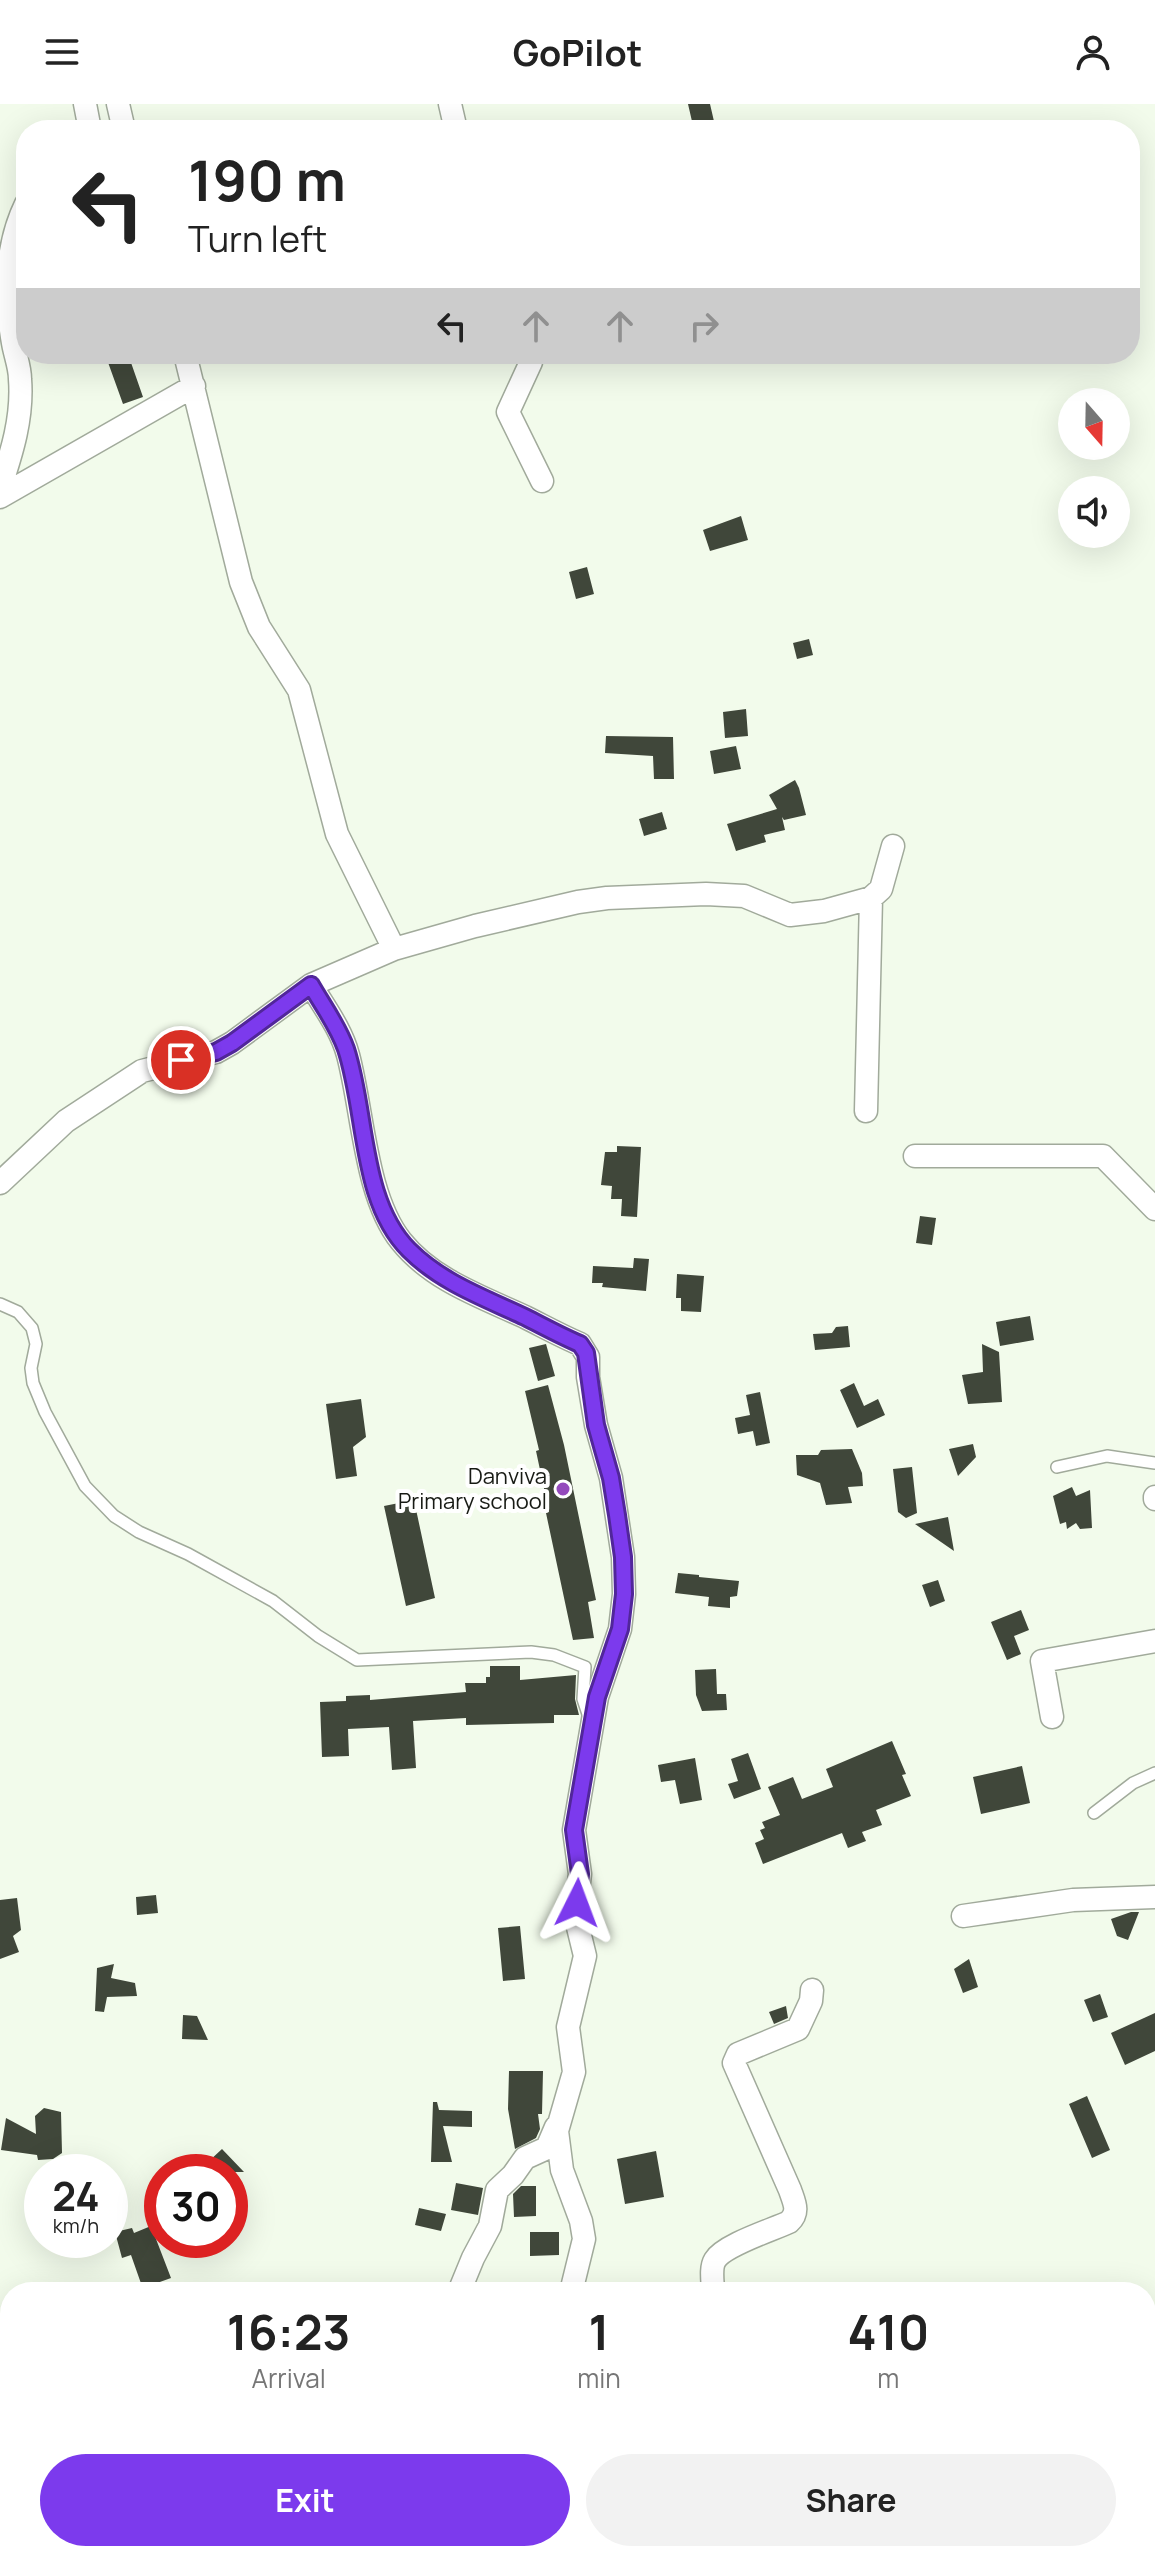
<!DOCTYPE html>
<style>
:root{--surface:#fff;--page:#f2f2f2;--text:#222;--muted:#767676;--accent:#7c3aed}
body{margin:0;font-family:Manrope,sans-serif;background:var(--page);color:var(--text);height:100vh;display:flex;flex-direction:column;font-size:30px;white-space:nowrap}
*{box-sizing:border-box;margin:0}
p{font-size:26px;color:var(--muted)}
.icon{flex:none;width:44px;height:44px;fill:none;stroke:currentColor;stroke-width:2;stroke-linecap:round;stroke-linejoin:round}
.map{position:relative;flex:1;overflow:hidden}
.sheet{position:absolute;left:0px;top:2178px;width:1156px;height:280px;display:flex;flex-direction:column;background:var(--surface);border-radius:32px 32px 0 0;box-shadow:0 8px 32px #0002}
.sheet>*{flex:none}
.guide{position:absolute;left:16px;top:16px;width:1124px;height:244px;border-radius:32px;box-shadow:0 8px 32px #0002;background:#fff;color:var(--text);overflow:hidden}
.needle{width:52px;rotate:160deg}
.tools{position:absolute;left:1058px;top:284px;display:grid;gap:16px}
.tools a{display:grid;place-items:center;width:72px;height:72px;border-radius:50%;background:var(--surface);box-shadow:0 8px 32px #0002;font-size:40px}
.speed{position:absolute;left:24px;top:2050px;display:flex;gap:16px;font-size:40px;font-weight:700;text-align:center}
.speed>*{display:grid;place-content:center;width:104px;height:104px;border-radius:50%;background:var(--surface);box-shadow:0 8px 32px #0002;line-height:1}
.speed small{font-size:20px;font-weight:400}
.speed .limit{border:12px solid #d22;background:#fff;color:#111}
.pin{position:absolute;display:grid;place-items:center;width:68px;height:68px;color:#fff;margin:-34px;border:4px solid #fff;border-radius:50%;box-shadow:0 2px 8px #0007}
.me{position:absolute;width:88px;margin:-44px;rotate:3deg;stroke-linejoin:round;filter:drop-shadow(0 0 6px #0008)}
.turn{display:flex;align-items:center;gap:28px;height:168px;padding:0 40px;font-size:36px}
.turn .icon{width:104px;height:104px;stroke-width:2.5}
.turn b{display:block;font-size:56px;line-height:68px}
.lanes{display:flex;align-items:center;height:76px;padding:0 40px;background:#0003;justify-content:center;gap:40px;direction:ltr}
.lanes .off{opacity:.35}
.eta{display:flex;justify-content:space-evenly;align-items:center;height:136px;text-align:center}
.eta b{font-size:48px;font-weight:700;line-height:56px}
.button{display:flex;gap:16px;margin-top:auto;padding:16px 40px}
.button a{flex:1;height:92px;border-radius:48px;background:var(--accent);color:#fff;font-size:32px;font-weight:700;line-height:92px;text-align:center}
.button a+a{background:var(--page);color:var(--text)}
header{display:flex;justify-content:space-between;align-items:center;height:104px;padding:0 40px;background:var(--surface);font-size:36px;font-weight:700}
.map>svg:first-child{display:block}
</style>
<header><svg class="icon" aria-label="menu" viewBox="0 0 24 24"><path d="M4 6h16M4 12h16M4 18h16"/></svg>GoPilot<svg class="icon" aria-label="person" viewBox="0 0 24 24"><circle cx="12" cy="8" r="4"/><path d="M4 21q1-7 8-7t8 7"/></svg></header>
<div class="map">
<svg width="1155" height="2458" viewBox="0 0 1155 2458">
<rect width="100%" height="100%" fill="#f2fbeb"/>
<path fill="#40473a" d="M688,0H710L716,26H694Z
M105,250H128L143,293L123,300Z
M741,412L748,436L710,447L703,426Z
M587,463L594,490L576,495L569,468Z
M809,535L813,551L797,555L793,539Z
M746,605L748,632L725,634L723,608Z
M606,632L673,633L674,675H654L653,652L605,649Z
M736,642L741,665L714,670L710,647Z
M795,676L799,684L806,711L784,716L782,713L785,726L764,731L766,738L736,747L727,720L777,705L769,691Z
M662,708L667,725L644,732L639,715Z
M617,1042L641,1043L637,1113L621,1112L622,1095H611L612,1082L601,1081L605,1048H617Z
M920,1112L936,1114L932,1141L916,1139Z
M634,1154L649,1155L646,1187L602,1183L603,1179H592L593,1162L633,1164Z
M677,1170L704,1172L701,1208L681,1207V1194H676Z
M1030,1212L1034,1236L1000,1242L996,1218Z
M848,1222L850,1243L815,1246L813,1230L832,1229L836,1223Z
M546,1240L555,1272L538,1277L529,1244Z
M982,1240L999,1248L1002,1298L968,1300L962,1271L983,1268Z
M854,1279L864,1302L878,1295L885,1311L857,1324L840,1286Z
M548,1281L564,1341L596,1496L588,1498L594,1534L573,1536L546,1409L549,1408L536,1347L539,1346L525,1287Z
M760,1288L770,1339L756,1342L753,1327L738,1330L735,1314L750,1311L746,1291Z
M361,1295L366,1333L353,1343L357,1372L336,1375L326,1300Z
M973,1340L976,1353L958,1372L949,1345Z
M852,1345L862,1369L863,1382L848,1383L852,1399L826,1401L820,1379L797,1371L796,1351H818L821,1346Z
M912,1363L917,1409L906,1414L898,1408L893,1365Z
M1072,1383L1076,1392L1090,1386L1092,1424L1080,1425L1076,1419L1067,1425L1066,1418L1060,1420L1053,1392Z
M414,1396L435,1494L406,1502L384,1402Z
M948,1413L954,1447L915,1420Z
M678,1469L699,1471V1473L739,1477L737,1492L730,1493V1504L708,1502L709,1493L675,1489Z
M938,1476L945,1497L930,1503L922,1481Z
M1021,1506L1029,1526L1014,1532L1021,1550L1007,1556L991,1518Z
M490,1562H520V1576L576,1571L575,1595L579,1611H554V1619L466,1621V1614L413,1617L416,1664L392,1666L389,1623L348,1625L349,1652L322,1653L320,1598L346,1597V1592L370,1591V1596L466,1588L465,1579H486V1573H490Z
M716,1565L717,1590H726L727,1606L702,1607L696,1591L695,1566Z
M892,1637L906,1670L902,1671L911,1692L876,1706L882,1721L862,1728L866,1737L848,1744L842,1729L763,1760L755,1739L764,1735L760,1726L765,1724L762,1718L780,1711L768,1683L793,1673L802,1695L833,1683L826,1665Z
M748,1649L761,1685L734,1695L728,1680L738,1677L731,1655Z
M695,1654L702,1696L680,1700L675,1676L661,1678L658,1661Z
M1022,1662L1030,1699L981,1710L973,1673Z
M156,1791L158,1809L137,1811L136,1793Z
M17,1794L21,1826L13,1832L19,1848L0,1855V1796Z
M1131,1808H1139L1128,1836L1117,1832L1111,1815Z
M520,1822L525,1875L503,1877L498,1824Z
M969,1855L978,1883L963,1889L954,1865Z
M114,1860L111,1874L135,1879L137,1892L107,1893L104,1908L95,1907L97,1864Z
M1100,1890L1108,1913L1093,1918L1084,1896Z
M786,1902L788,1914L774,1920L769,1908Z
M1155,1909V1947L1125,1961L1111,1929Z
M183,1911L197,1912L208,1936L182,1935Z
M509,1967H543L542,2010H538L540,2025L536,2034L515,2045L508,2005Z
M1087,1992L1110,2046L1092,2054L1069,2000Z
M433,1998H437L439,2006L472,2007V2023L443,2022L452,2058H431Z
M44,2004L61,2008L62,2049L53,2055L38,2056L37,2051L1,2046L6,2014L36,2030L35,2012Z
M222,2045L244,2068H218L208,2058Z
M656,2047L664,2093L625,2100L617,2055Z
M456,2079L483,2084L478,2111L451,2106Z
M521,2082H536V2112L514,2113L513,2090Z
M419,2104L446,2110L441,2127L415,2121Z
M151,2122L171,2174L157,2179L160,2188H144L131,2151L122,2154L115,2128L132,2124L134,2129Z
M530,2128H559V2151L530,2152Z"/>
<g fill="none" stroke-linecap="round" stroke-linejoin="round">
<g stroke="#a1aa9b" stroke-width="14">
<path id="lane" d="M0,1200L18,1208L32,1224L36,1240L31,1264L33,1279L45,1308L85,1382L114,1412L139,1428L188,1450L273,1497L318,1532L357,1556L531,1548L554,1551L585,1563L583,1595L589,1613
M1057,1363L1107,1352L1155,1359
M1094,1709L1133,1679L1155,1669"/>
</g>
<g stroke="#a1aa9b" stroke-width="25">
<path id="street" d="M85,0L90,26
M118,0L124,26
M450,0L456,26
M185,250L241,478L259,523L299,586L337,730L394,845
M531,250V258L508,308L542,377
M0,384C12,348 23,313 20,275C20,263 15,251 13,239C5,193 5,143 26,100
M0,393L194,282
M311,881C324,903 341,925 348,951C363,1007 365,1092 401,1137C432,1176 482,1193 525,1213C543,1222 561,1232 580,1240L588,1253V1273L596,1321L611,1374L623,1453L624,1490L620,1525L597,1593L574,1726L580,1770L575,1811L585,1852L568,1923L574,1968L557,2027L562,2066L581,2117L584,2135L571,2188
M866,1007L871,794
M915,1052H1103L1155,1105
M0,1079L66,1017L142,967L216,948L232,939L311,881L394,845L475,822L578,798L607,794L706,790L744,792L790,811L824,807L871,794L881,785L893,742
M1155,1393V1395
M1052,1613L1042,1557L1155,1537
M963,1812L1073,1796L1155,1793
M459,2188L473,2154L490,2122L497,2086L513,2071L525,2054L547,2044L556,2023
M713,2188C713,2179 710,2164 715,2156C724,2141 772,2126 789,2118C800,2108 794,2098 790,2086L734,1959L738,1950L798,1925L811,1897L812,1886
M595,2448L599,2458
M934,2448L937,2458
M297,2458L305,2448
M755,2458L769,2448"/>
</g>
<use href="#lane" stroke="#fff" stroke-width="11"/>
<use href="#street" stroke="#fff" stroke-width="22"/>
</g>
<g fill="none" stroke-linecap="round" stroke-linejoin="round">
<g stroke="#51269a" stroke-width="20">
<path id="route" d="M181,956L216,948L232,939L311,881C323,902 338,922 346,945C367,1009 360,1097 409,1146C442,1179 485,1194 525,1213C543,1222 561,1232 580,1240L586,1249L596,1321L611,1374L617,1411L623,1453L624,1490L620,1525L597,1593L574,1726L580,1770L577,1799"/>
</g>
<use href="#route" stroke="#7c3aed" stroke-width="14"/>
</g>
<circle fill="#944abc" stroke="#fff" stroke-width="3" cx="563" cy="1385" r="8"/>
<g text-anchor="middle" stroke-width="8" stroke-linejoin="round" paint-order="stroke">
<g font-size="22" fill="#171a14" stroke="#fff" text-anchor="end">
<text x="547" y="1380">Danviva<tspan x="547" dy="25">Primary school</tspan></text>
</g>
</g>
</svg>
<div class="tools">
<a><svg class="needle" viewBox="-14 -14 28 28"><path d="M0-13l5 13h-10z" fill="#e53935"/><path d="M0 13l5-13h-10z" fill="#767676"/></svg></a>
<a><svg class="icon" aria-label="sound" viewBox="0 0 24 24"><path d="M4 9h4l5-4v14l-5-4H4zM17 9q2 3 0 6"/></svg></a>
</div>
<div class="speed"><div>24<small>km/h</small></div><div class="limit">30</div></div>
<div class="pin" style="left:181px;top:956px;background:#d93025"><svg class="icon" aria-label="arrive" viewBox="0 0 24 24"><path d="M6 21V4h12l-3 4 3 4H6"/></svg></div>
<svg class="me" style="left:577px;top:1799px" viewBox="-20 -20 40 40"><path d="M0-17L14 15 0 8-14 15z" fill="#7c3aed" stroke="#fff" stroke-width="4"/></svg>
<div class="guide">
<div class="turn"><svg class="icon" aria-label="left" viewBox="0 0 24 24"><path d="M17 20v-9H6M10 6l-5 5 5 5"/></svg><div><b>190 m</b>Turn left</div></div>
<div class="lanes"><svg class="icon" aria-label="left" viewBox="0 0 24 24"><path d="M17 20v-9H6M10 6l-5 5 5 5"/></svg><svg class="icon off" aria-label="ahead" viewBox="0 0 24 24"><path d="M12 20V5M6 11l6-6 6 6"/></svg><svg class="icon off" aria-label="ahead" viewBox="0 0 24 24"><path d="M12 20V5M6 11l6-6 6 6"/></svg><svg class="icon off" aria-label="right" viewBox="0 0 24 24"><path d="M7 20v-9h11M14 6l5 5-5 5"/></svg></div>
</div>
<section class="sheet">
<div class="eta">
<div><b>16:23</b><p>Arrival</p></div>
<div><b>1</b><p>min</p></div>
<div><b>410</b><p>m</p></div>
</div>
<div class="button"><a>Exit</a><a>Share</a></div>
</section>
</div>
